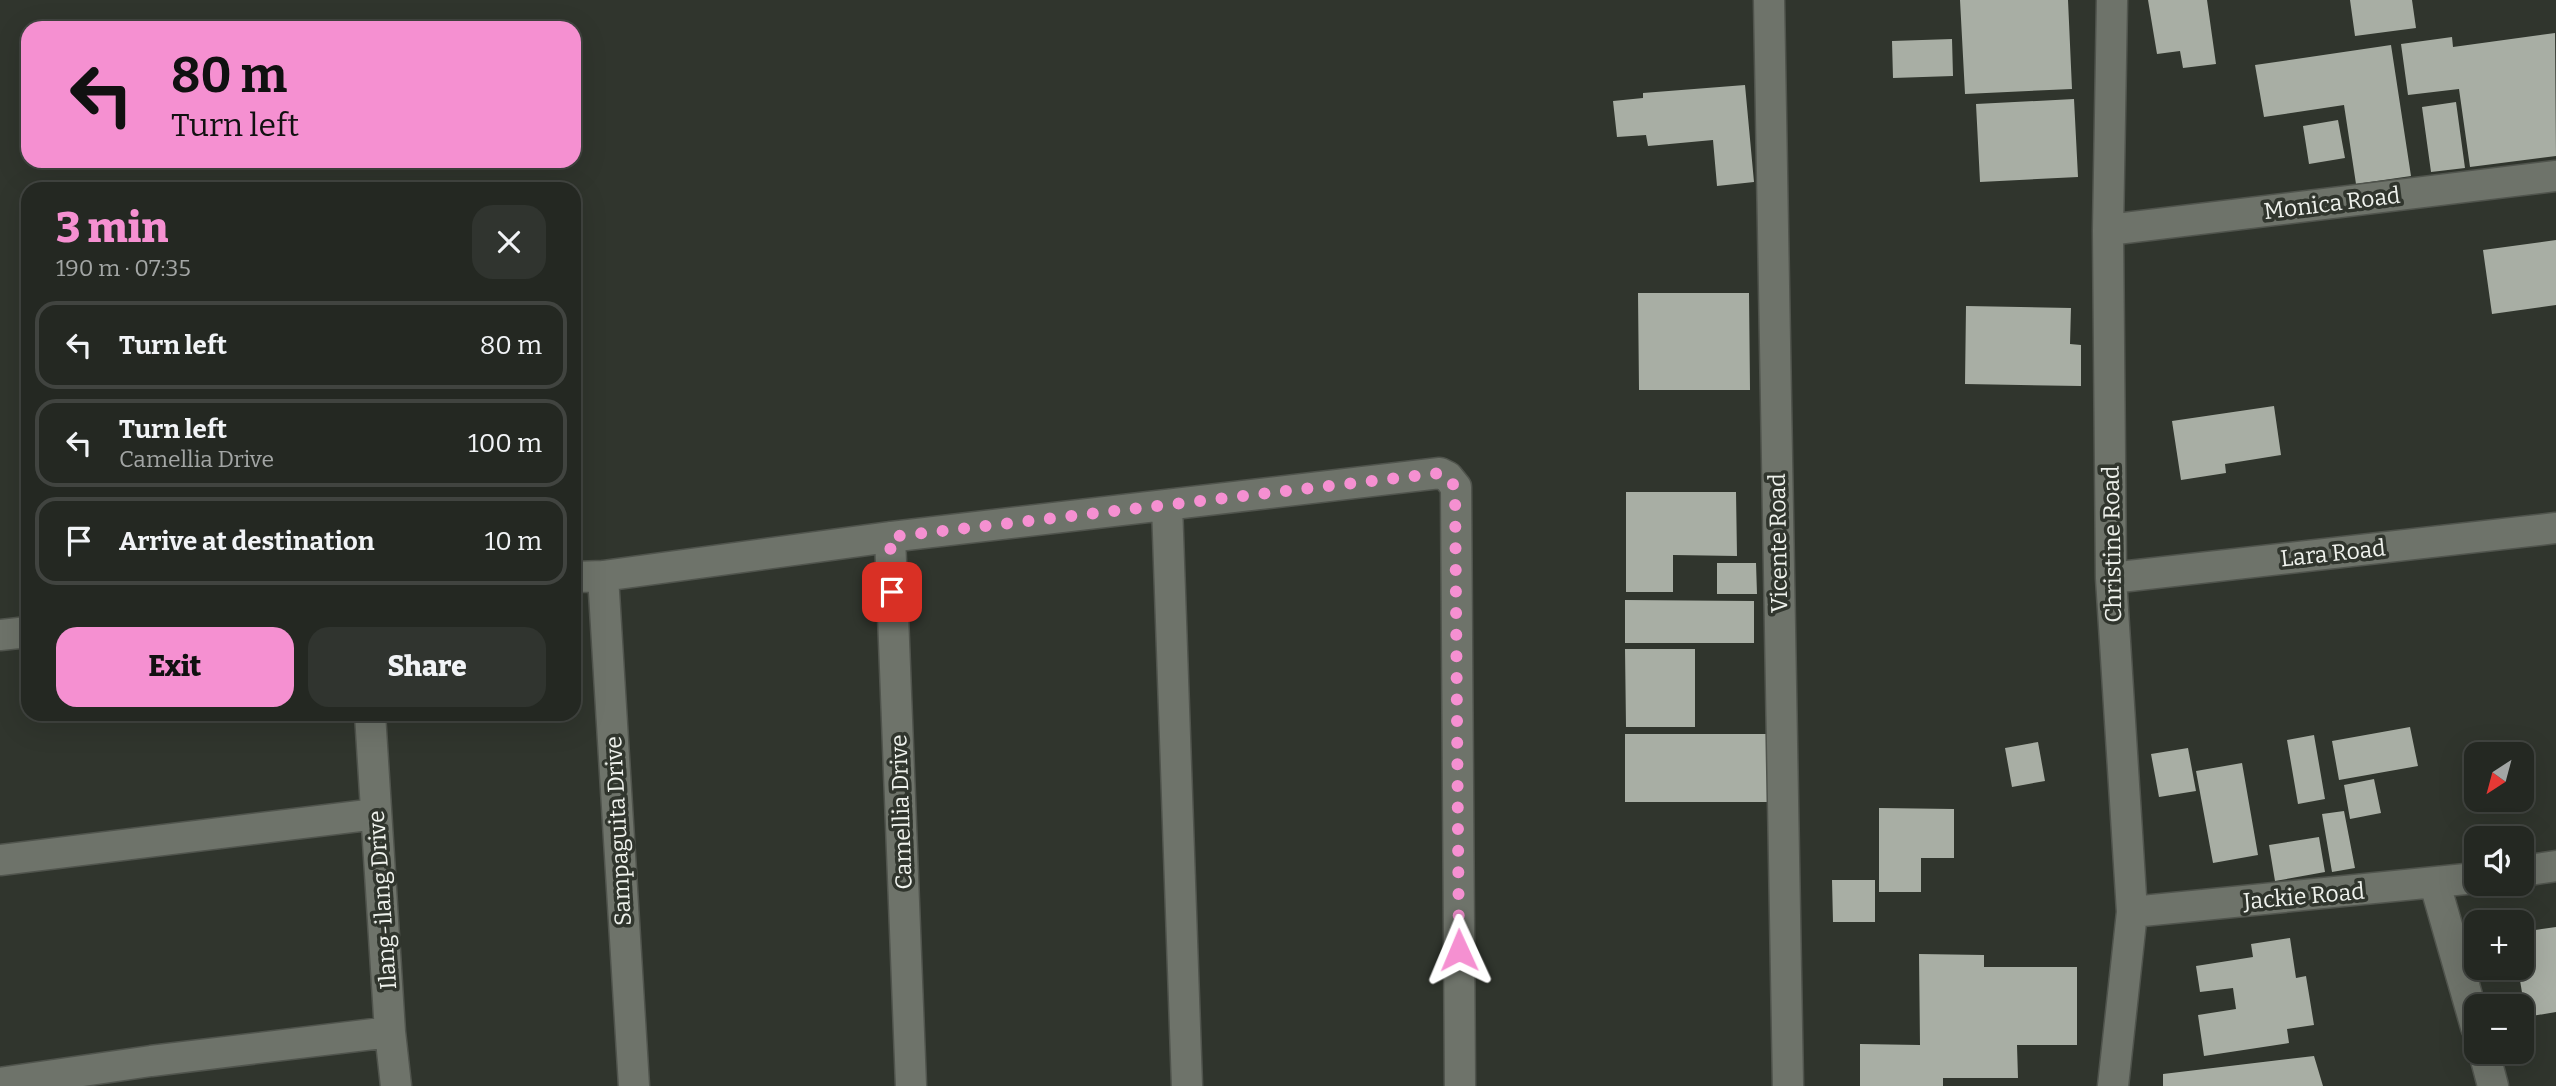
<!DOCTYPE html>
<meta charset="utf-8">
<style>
:root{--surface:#242822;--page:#30342f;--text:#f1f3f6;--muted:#a3a6a5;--line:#414440;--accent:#f590d1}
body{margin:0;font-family:Bitter,serif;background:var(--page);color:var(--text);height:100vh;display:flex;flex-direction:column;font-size:26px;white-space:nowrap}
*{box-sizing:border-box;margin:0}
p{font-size:23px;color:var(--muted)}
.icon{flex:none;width:38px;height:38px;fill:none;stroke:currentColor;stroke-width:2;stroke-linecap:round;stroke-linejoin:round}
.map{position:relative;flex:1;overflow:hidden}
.details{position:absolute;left:21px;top:182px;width:560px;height:539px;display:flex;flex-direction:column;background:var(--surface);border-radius:21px;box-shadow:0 7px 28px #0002,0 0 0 2px var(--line)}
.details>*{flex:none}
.banner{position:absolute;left:21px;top:21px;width:560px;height:147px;border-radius:21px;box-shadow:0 7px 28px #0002,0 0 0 2px var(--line);background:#f590d1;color:#111;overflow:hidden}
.needle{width:46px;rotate:216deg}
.fabs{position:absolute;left:2464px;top:742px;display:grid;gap:14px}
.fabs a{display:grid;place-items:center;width:70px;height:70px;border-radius:14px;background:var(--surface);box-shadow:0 7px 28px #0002,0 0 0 2px var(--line);font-size:35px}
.pin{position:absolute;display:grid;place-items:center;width:60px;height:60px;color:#fff;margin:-30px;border-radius:14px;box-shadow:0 4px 10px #0006}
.me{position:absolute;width:77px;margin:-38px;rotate:359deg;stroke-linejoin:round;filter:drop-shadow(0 0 5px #0008)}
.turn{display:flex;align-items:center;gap:24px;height:147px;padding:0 35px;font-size:32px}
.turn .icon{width:91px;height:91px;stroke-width:2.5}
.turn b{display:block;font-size:49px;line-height:60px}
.round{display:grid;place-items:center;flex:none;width:74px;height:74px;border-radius:21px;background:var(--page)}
.overview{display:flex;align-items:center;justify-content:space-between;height:119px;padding:0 35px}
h1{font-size:42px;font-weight:800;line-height:52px;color:var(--accent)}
.action{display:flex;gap:14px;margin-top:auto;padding:14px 35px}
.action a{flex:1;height:80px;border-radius:21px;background:var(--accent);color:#111;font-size:28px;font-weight:800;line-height:80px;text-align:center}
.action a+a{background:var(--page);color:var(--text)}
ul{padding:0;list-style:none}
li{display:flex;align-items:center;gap:21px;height:88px;margin:0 14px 10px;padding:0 21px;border:4px solid var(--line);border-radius:21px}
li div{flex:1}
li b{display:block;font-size:26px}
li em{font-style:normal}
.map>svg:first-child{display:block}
</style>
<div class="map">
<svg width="2556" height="1086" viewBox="0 0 2556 1086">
<rect width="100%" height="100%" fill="#30352d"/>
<path fill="#a8aea4" d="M1960,0H2068L2072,89L1965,94Z
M2148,0H2207L2216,64L2183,68L2180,51L2157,54Z
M2350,0H2412L2416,28L2355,36Z
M2555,33L2556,156L2470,167L2459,89L2408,95L2401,44L2452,37L2453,47Z
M1952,39L1953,76L1893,78L1892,41Z
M2391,45L2411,176L2356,184L2344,105L2264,117L2255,65Z
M1745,85L1754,182L1717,186L1713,140L1648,146L1646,135L1617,137L1613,101L1643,98V93Z
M2074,99L2078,177L1980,182L1976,104Z
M2456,102L2465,168L2431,172L2422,107Z
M2338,120L2345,158L2309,164L2303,126Z
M2556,240V305L2492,314L2483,250Z
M1638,293H1749L1750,390H1639Z
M1966,306L2071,308L2070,344L2081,345V386L1965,384Z
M2274,406L2281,455L2225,464L2226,473L2181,480L2172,421Z
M1626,492H1736L1737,556L1673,555V592H1626Z
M1717,563H1756L1757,594H1717Z
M1625,600L1754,601V643H1625Z
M1625,649H1695V727H1626Z
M2410,727L2418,766L2339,780L2332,741Z
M1625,734H1767V802H1625Z
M2314,735L2325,799L2298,804L2287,740Z
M2038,742L2045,781L2012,787L2005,748Z
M2188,748L2196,791L2159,797L2151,754Z
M2242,763L2258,855L2213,863L2196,771Z
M2374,779L2381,813L2350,819L2344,785Z
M1879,808L1954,809V858H1921V892H1879Z
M2344,811L2355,868L2332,872L2322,814Z
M2319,837L2325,872L2275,881L2269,845Z
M1832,880H1875V922H1833Z
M2556,927V1012L2526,1017L2518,968H2522V932Z
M2290,938L2296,978L2306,976L2314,1025L2287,1029L2289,1043L2204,1056L2198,1015L2236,1009L2233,988L2200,992L2196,966L2253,957L2251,944Z
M1919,954L1984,955V967H2077V1045H2017L2018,1078H1943V1086H1860V1044L1920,1045Z
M2314,1056L2323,1086H2163V1074Z"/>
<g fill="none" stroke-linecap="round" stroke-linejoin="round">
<g stroke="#50544d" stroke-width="33">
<path id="minor" d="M1769,0L1788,1086
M2112,0L2108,230L2111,578L2132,912L2113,1086
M2108,230L2556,176
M1167,505L1187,1086
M890,537L911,1086
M603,576L634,1086
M574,577L603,576L890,537L1440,473L1448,477L1456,487L1460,1086
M2111,578L2556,528
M0,635L28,632
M370,714L390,1032L396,1086
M0,860L376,814
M2522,871L2556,866
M2435,884L2476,1027
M2132,912L2476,878
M2484,1052L2493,1086
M0,1083L151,1061L390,1032"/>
</g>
<use href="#minor" stroke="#6e736a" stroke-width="30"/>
</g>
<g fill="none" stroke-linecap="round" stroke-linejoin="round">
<path stroke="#f590d1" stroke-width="12" stroke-dasharray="0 21.6" d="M892,592L890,537L1440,473L1448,477L1455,487L1459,950"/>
</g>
<g text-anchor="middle" stroke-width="7" stroke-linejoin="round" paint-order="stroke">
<g font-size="23" fill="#eff2ed" stroke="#30352d">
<text transform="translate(2332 203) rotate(-7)" y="8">Monica Road</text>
<text transform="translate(1778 543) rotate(-91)" y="8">Vicente Road</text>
<text transform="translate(2112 544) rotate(-91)" y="8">Christine Road</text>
<text transform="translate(2333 553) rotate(-6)" y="8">Lara Road</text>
<text transform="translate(901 812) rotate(-92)" y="8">Camellia Drive</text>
<text transform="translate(618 831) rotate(-93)" y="8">Sampaguita Drive</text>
<text transform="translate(2304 896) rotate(-5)" y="8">Jackie Road</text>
<text transform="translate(382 900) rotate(-94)" y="8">Ilang-ilang Drive</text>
</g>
</g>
</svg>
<div class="fabs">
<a><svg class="needle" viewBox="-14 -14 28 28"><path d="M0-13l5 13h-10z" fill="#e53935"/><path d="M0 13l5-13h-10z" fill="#a3a6a5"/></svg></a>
<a><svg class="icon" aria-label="sound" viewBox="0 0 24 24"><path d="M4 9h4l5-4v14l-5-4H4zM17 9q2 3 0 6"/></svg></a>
<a>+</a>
<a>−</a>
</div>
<div class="pin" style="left:892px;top:592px;background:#d93025"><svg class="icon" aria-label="arrive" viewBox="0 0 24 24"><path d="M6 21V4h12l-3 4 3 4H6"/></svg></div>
<svg class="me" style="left:1459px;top:950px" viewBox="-20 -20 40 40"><path d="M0-17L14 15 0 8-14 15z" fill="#f590d1" stroke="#fff" stroke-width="4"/></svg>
<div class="banner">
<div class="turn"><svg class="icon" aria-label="left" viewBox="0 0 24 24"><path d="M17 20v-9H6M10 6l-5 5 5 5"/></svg><div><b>80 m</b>Turn left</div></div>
</div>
<section class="details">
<div class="overview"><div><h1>3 min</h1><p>190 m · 07:35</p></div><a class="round"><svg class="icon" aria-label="close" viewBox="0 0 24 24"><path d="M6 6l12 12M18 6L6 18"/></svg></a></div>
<ul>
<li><svg class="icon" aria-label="left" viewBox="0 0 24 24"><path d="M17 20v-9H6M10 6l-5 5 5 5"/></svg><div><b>Turn left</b></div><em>80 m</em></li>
<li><svg class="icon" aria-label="left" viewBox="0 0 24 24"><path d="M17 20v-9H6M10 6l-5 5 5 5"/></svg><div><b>Turn left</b><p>Camellia Drive</p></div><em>100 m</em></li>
<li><svg class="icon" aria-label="arrive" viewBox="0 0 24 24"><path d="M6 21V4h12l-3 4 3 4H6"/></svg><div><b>Arrive at destination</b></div><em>10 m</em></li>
</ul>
<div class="action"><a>Exit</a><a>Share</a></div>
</section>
</div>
